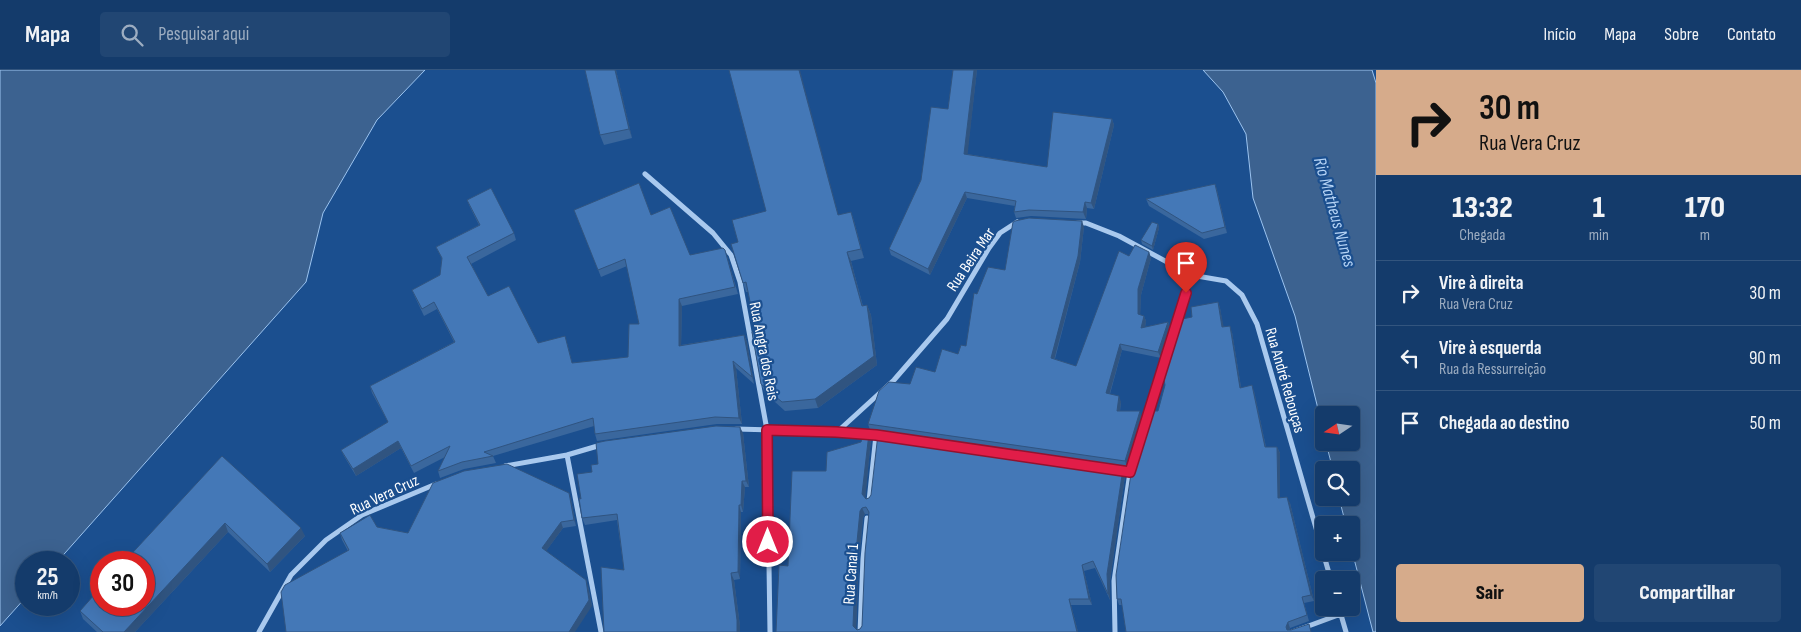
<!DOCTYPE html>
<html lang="pt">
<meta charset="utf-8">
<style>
:root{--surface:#143b6b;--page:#214673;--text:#f1f3f6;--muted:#9dadc1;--line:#33557e;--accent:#d6ab8b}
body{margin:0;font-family:"Sofia Sans Condensed",sans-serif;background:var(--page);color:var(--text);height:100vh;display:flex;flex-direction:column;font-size:19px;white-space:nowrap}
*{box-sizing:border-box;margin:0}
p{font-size:16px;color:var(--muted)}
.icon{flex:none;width:28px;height:28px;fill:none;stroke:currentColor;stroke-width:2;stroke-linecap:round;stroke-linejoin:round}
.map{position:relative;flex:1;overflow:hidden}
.drawer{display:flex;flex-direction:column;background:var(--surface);width:425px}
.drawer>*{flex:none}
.top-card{background:#d6ab8b;color:#111;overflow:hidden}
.needle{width:32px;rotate:257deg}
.controls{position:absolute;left:1315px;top:336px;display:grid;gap:10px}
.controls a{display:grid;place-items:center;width:45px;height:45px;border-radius:5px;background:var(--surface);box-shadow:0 5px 20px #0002,0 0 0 1px var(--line);font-size:25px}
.speed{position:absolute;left:15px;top:481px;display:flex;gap:10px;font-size:25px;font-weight:700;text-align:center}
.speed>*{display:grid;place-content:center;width:65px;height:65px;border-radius:50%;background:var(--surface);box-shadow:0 5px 20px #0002,0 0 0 1px var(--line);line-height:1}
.speed small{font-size:12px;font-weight:400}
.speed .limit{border:8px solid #d22;background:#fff;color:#111}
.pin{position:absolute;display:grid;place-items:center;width:42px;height:42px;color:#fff;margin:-51px -21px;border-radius:50% 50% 50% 0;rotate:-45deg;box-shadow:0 0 5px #0007}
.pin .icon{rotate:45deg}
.me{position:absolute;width:55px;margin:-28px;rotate:0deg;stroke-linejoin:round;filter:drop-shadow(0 0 4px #0008)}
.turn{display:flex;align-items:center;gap:18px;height:105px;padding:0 20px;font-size:22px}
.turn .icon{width:65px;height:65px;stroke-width:2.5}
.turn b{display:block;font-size:35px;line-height:42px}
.eta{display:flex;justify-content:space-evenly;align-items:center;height:85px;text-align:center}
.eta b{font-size:30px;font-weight:800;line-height:35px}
.button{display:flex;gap:10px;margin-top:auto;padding:10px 20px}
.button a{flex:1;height:58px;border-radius:5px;background:var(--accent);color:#111;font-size:20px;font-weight:800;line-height:58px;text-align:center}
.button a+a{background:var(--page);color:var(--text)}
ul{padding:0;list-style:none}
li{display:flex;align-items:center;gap:15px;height:65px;padding:0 20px;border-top:1px solid var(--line)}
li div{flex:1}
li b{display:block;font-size:19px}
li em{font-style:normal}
header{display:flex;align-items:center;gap:30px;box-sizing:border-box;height:70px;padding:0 25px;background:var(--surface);border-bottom:1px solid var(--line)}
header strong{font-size:24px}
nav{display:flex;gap:28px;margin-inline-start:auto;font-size:18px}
.search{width:350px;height:45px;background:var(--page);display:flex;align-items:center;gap:12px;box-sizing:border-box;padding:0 18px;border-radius:5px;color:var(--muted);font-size:19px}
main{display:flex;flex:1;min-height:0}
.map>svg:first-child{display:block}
</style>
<header>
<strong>Mapa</strong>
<div class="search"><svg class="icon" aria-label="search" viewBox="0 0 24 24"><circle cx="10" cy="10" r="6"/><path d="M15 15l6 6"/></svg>Pesquisar aqui</div>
<nav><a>Início</a><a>Mapa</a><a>Sobre</a><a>Contato</a></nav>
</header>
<main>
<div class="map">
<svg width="1376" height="562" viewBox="0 0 1376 562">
<rect width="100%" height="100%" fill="#1b4f8f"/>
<path fill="#3c6290" stroke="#9cc4f0" d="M0,0H425L377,50L323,143L306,212L57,492H26V527L0,556Z
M1203,0H1372L1376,13V562H1373L1351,477V455H1346L1339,428H1351V400H1333L1326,373L1351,372V345H1324V363L1295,246L1253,128L1246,64L1223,22Z"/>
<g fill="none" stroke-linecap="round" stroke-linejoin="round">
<path stroke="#a9c9ee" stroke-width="5" d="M645,104L713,163L731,185L740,212L767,360L770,562
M1077,153H1086L1119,166L1191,205L1226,211L1242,225L1257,254L1331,510
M736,359L836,362L882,366
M837,362L894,310L947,249L989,178L1000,163L1017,152
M567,385L601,562
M505,396L567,385L601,375
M1118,401L1130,402
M869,431L876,365
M1339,538L1346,562
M259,562L291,505L326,470L362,445L436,414
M860,562L863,489L867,448
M1115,562L1114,511L1130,402L1191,205
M1292,562L1341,544"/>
</g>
<path fill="#3a679d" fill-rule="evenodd" d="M616,0L632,68L604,75L600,65Z
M953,0H977L967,84L1047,97L1112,49L1114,55L1094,139L1087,138L1086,149L1031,146L1016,148L1014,142L1015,136L967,128L930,205L891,185L889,179L921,110L948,39Z
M1215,114L1217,120L1227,163L1204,169L1149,136L1146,129Z
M467,130L514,163L516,170L471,194L488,226L538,273H567L572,293L628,287L639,254L627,196L601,207L574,140L651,145L690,185L727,187L738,224L682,236L681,275L744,265L747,272L754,314L736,298L742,354H717L597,371L595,364L594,356L493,386L496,393L464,399L440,408L438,401L445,387L414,403L401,378L356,406L344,386L341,380L388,352L372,323L370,316L454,272L437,239L424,246L415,227L412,220L440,205L442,189L436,177L479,155L470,137Z
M851,142L854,151L864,188L851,191L863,236L867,235L871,245L877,295L818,338L785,341L765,323L761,314L756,261L748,222H746L743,213L839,145Z
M1158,154L1159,158L1153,180L1142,174L1141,170Z
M1084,157L1080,192L1055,289L1076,296L1129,186L1149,182L1151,188L1141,225L1140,245L1144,246L1146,251L1145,257L1168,252L1170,258L1161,288L1122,280L1110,324L1121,332L1120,341L1142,347L1127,397L870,360L868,354L910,314L935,302L958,284L966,276L977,224L1005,200Z
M1218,232L1220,238L1223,257L1232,262L1241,317L1254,321L1266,377H1277L1280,383V428L1290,433L1314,531L1304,533L1309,551L1290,558L1289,560L1312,562H1126L1122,535H1119L1117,529L1158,341L1192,247Z
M743,363L749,417H745L743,442H741L740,509L734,510L740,556V562H604L624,500L617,450L585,455L582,448L581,429L592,402Z
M869,363L871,369L865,428L866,429L1125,406L1110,511V530L1095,498L1084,501L1092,535H1071L1078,562H776L788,496L826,401L861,372ZM865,444H868L869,445L862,556L860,559L857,560L856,558L859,489L863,448Z
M222,386L305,466L270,502L228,462L135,562H97L83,549L80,541Z
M569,423L571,430L576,456L563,458L546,481L588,516L592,536L348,481L342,470L340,463L377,457L408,463Z"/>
<path fill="#305480" d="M615,0H616L632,68L629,59Z
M799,0H800L841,154L838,145Z
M974,0H977L967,90L964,84Z
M1112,49L1114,55L1094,139L1091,133Z
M1215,114L1217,120L1227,163L1225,157Z
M965,122L967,128L930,205L928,199Z
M1085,132L1087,138L1086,149L1083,142Z
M851,142L854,151L864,188L861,179Z
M1082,151L1084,157L1080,192L1053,294L1051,288Z
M1158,154L1159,158L1153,180L1152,176Z
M847,182L851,191L865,246L862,236Z
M1149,182L1151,188L1141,225L1140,250L1138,244V219Z
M679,229L682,236L681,282L679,276Z
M1218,232L1220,238L1225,263L1222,257Z
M867,235L871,245L877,295L818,338L815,329Z
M1144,246L1146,251L1144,264L1141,258Z
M1168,252L1170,258L1161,288L1158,282Z
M1230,256L1232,262L1242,324L1240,318Z
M744,265L747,272L754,314L752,307Z
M1120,274L1122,280L1108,329L1106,323Z
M733,291L736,298L742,354L739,348Z
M1252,315L1254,321L1267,383L1265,377Z
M1119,326L1121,332L1119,347L1117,341Z
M1140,341L1142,347L1127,397L1125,391Z
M740,357L743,363L749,417L746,411Z
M869,363L871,369L865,431L862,424Z
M398,371L401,378L356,406L353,399Z
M1277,377L1280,383V434L1278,428Z
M1123,399L1125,406L1110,511V530L1108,524L1107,504Z
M742,411L745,417L743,442L741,435Z
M569,423L571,430L576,456L574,450Z
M1287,427L1290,433L1314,531L1311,525Z
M739,435L741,442L740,509L738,502Z
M862,438L865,444L863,448L859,489L856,562L853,556L856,482L860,441Z
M561,452L563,458L544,484L542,478Z
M225,453L228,462L135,562H124Z
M301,458L305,466L270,502L267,494Z
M1082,495L1084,501L1092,535L1089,529Z
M731,503L734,510L740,556V562H737Z
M586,510L588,516L592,536L575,562H569Z
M1069,529L1071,535L1078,562H1077Z
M1288,552L1290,558L1288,562L1286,557Z"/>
<path fill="#4478b7" stroke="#305480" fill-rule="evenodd" d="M585,0H615L629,59L600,65Z
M729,0H799L838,145L851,142L861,179L847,182L862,236L867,235L874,286L815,329L782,332L761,314L752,262L756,261L746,212L743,213L731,174L738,172L732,150L766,141Z
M953,0H974L964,84L1047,97L1053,42L1112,49L1091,133L1085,132L1083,142L1029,140L1014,142L1016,131L965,122L928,199L889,179L921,110L931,37L948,39Z
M639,113L651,145L670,137L690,185L723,178L725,180L735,217L679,229V276L744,265L752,307L733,291L739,348L715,347L595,364L593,348L484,382L493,386L462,392L438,401L450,376L411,396L398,371L353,399L341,380L388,352L370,316L455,272L434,232L422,239L412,220L440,205L442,188L436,177L480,155L467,130L491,118L514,163L467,187L488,226L509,216L538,273L565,266L572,293L628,287L629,254H639L625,189L598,200L574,140Z
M1215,114L1225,157L1202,163L1146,129Z
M1029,148L1082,151L1078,186L1051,288L1076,296L1119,181L1129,186L1135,175L1149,182L1138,219V244L1144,246L1141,258L1168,252L1158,282L1120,274L1106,323L1119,326L1117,341H1140L1125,391L868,354L879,321L889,312L910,314L916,297L935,302L942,279L958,284L961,275L966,276L974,223L977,224L988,197L1005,200L1013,152L1015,151Z
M1152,152L1158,154L1152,176L1141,170Z
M1218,232L1222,257L1230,256L1240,318L1252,315L1265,377H1277L1278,428L1287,427L1311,525L1302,527L1307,545L1288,552L1286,557L1287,560H1291L1309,554L1311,562H1126L1121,529H1117L1116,505L1132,397L1149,341H1158L1165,315L1162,299L1177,250L1192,247L1191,237Z
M716,356L740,357L746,411H742L741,435H739L738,502L731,503L737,550V562H604L601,497L624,500L617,444L582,448L579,428L581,429L577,404L592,402L591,395L598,394L596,373L605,371Z
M865,362L869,363L862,424L866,429L869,428L871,425L878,364L1123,399L1107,504L1108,524L1093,491L1082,495L1089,529H1069L1077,562H776L779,495L788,496L792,401H826L827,382L861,372ZM866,437L869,442L865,483L862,556L860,559L857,560L853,556L856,482L860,441L862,438Z
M222,386L301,458L267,494L225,453L124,562H103L80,541L101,517V535H144V492H124Z
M507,394L569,423L574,450L561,452L542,478L586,510L589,530L569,562H286L281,522L285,515L349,480L340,463L370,445L377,457L408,463L433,413L464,401Z"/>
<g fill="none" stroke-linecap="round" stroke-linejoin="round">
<g stroke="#92132f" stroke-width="12">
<path id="route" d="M768,472L767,360L836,362L876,365L1130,402L1186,223"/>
</g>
<use href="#route" stroke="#e11d48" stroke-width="9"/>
</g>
<g text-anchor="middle" stroke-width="4.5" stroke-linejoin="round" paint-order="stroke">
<g font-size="16" fill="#fff" stroke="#1b4f8f">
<text transform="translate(970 189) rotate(-56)" y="6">Rua Beira Mar</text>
<text transform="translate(765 281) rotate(79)" y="6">Rua Angra dos Reis</text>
<text transform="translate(1286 310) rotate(74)" y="6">Rua André Rebouças</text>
<text transform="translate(384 424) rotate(-25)" y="6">Rua Vera Cruz</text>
<text transform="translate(850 504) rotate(-86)" y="6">Rua Canal 1</text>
</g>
<g font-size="18" font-style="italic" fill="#b5d3f5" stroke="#1b4f8f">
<text transform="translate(1335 142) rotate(74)" y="6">Rio Matheus Nunes</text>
</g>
</g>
</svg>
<div class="controls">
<a><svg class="needle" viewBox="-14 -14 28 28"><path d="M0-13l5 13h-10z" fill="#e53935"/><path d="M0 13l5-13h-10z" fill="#9dadc1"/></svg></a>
<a><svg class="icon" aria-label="search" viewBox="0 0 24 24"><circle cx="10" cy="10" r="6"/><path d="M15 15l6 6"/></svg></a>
<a>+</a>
<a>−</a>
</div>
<div class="speed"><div>25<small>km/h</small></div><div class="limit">30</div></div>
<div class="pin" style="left:1186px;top:223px;background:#d93025"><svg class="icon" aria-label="arrive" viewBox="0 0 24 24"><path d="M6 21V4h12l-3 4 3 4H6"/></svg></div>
<svg class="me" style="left:768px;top:472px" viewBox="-20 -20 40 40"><circle r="17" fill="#e11d48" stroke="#fff" stroke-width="3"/><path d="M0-11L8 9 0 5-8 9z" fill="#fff"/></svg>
</div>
<section class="drawer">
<div class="top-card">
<div class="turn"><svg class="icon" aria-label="right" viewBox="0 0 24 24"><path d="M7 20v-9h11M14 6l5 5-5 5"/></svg><div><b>30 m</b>Rua Vera Cruz</div></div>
</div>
<div class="eta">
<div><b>13:32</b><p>Chegada</p></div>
<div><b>1</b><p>min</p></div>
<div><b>170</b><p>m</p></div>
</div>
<ul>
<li><svg class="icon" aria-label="right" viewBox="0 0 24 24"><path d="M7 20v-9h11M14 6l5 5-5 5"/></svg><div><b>Vire à direita</b><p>Rua Vera Cruz</p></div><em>30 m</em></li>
<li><svg class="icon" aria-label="left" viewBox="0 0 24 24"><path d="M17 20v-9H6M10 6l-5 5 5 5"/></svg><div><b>Vire à esquerda</b><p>Rua da Ressurreição</p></div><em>90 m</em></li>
<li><svg class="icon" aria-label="arrive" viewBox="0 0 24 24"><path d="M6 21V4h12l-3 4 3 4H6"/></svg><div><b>Chegada ao destino</b></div><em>50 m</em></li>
</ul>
<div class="button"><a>Sair</a><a>Compartilhar</a></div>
</section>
</main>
